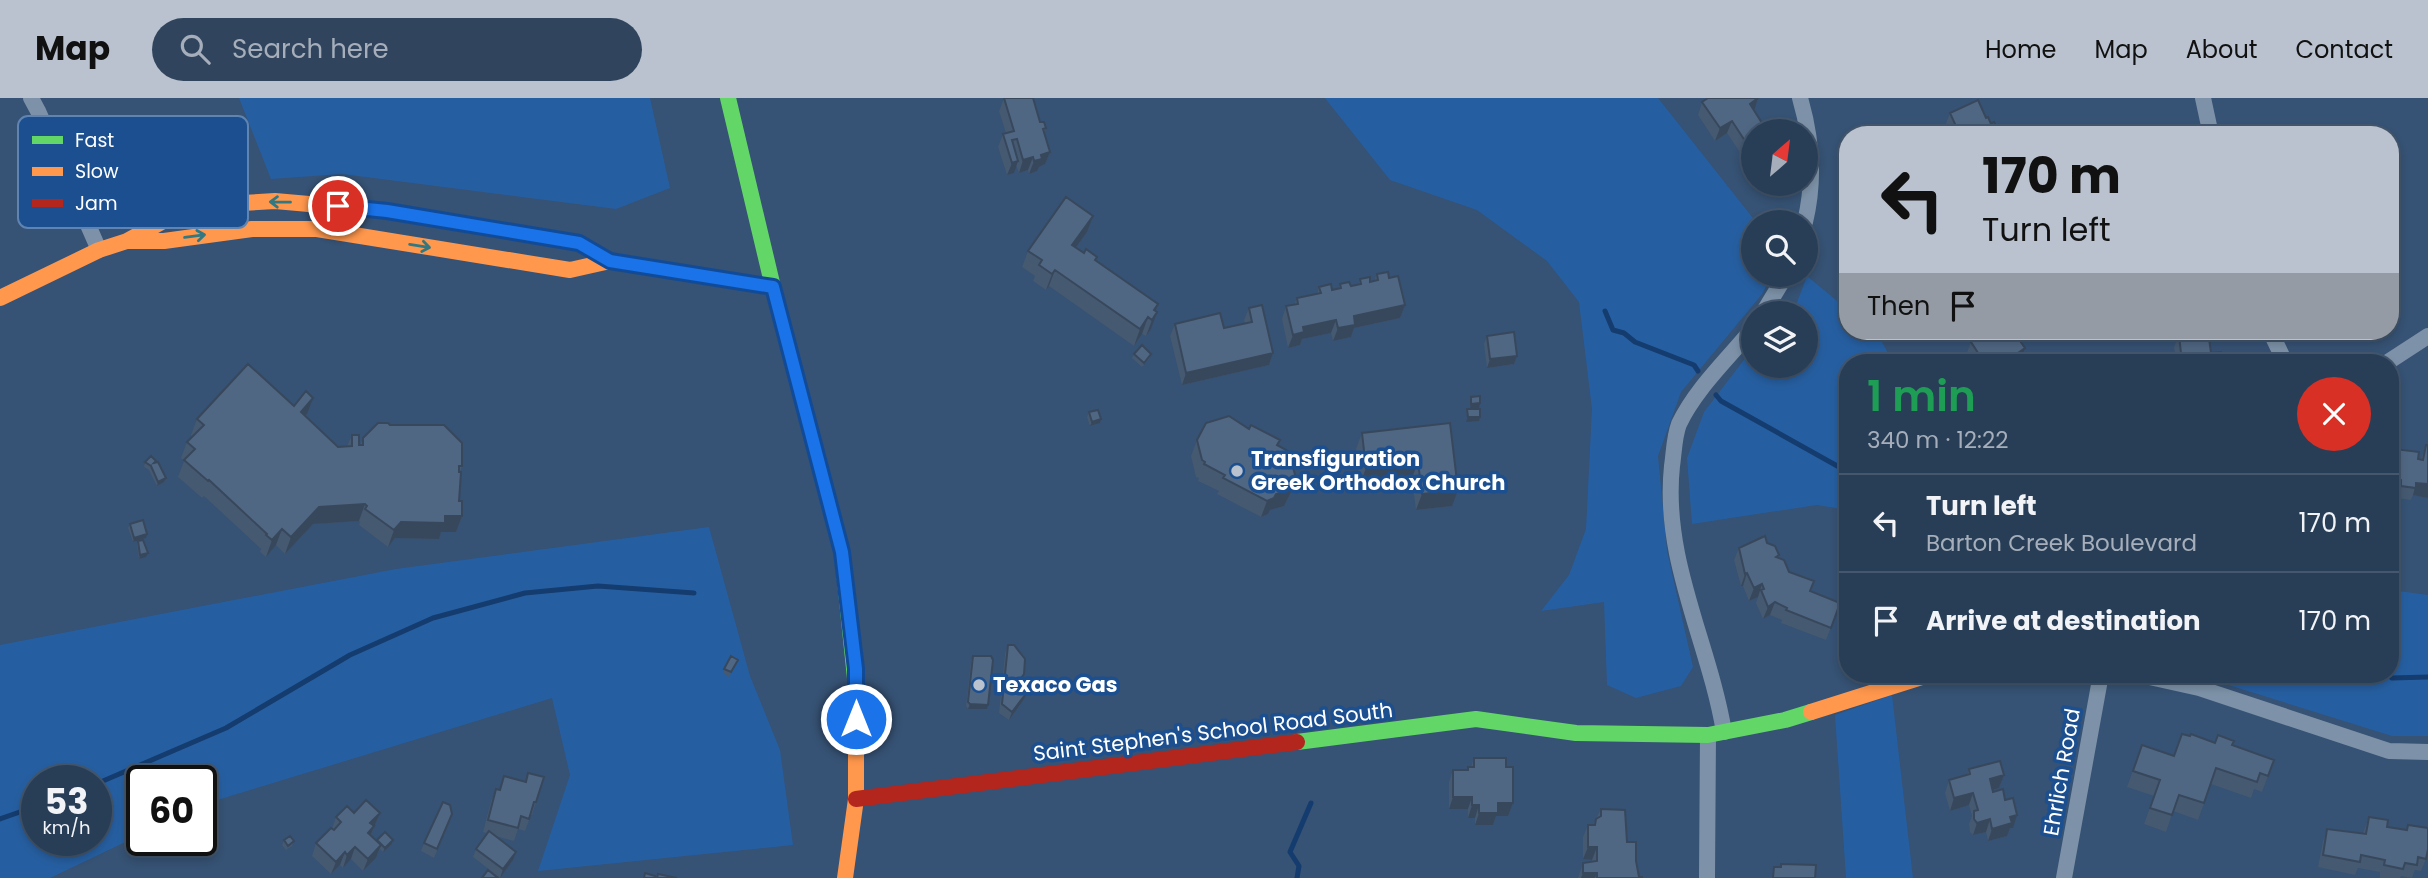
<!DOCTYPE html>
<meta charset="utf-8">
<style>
:root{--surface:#283e57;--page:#30455d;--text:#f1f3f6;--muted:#a5aeba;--line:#44576d;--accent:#b9c2ce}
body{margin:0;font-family:Poppins,sans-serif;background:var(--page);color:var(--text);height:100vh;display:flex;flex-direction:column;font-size:26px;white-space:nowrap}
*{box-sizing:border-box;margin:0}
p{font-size:23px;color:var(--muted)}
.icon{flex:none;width:38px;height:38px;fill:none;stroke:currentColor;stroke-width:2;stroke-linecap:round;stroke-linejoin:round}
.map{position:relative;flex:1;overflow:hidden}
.side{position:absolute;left:1839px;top:256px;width:560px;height:329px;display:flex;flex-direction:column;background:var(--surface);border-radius:28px;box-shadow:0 4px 10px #0003,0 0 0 2px var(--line)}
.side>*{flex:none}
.guide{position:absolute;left:1839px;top:28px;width:560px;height:214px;border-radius:28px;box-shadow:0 4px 10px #0003,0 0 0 2px var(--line);background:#b9c2ce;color:#111;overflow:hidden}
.needle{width:46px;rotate:28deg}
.tools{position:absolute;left:1741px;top:21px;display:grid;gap:14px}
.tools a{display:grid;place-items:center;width:77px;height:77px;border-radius:50%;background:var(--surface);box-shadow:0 4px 10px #0003,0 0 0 2px var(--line);font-size:35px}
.speed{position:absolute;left:21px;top:667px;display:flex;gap:14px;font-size:35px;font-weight:700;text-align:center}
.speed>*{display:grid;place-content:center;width:91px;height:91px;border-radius:50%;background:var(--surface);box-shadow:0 4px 10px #0003,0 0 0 2px var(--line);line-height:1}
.speed small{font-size:18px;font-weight:400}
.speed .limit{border:4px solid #111;border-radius:10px;background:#fff;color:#111}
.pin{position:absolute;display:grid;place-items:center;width:60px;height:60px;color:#fff;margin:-30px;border:4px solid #fff;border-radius:50%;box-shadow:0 2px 7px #0007}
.me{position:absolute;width:77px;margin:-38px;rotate:0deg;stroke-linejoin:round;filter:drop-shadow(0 0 5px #0008)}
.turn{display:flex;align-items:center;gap:24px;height:147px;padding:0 28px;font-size:32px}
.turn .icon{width:91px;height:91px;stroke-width:2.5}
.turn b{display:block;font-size:49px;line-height:60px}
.then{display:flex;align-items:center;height:66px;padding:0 28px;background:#0003;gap:14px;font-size:26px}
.round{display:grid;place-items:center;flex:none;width:74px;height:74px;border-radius:37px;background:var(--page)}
.summary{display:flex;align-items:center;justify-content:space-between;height:119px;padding:0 28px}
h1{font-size:42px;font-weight:600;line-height:52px;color:#1e9e55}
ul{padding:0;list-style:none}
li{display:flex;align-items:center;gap:21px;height:98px;padding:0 28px;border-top:2px solid var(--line)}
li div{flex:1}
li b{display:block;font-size:26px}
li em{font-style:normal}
header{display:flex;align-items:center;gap:42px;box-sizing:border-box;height:98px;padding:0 35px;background:var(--accent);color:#111}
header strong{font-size:33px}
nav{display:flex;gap:38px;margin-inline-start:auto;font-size:24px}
.search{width:490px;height:63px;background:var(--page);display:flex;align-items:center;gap:18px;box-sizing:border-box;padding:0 24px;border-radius:38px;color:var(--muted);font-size:26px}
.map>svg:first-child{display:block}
</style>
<header>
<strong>Map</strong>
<div class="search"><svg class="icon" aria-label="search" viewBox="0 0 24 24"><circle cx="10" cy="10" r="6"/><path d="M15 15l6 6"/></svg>Search here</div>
<nav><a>Home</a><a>Map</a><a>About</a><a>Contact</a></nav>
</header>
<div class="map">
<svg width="2428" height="780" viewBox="0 0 2428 780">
<rect width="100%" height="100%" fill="#365274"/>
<path fill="#265fa1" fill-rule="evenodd" d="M239,0H650L670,90L616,111L342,76L271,81Z
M1325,0H1658L1756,124H1754V177H1772L1762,196L1681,294L1658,358L1667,453L1693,569L1681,588L1636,600L1607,587L1604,504L1541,513L1569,477L1586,431L1592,311L1579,204L1547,163L1477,112L1390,82Z
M1807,178L1848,212V233C1883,233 1876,235 1893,264H1848V412L1817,407L1692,426L1687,360L1704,314L1753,250L1754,268H1806V215H1793Z
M709,429L750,578L780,652L793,747L538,773L570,677L552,600L201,707V682H142V736L50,780H0V547L396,471ZM37,682H96V742H37Z
M2391,492L2428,497V638H2392L2193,576H2390Z
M1892,597L1913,780H1846L1835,617Z"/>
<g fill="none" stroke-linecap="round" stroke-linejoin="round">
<path stroke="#153c6e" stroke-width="5" d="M1605,213L1613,232L1624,235L1635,244L1694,267L1698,273
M1716,297L1721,303L1848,374
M2387,576L2392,580L2428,579
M96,686L226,630L350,557L433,520L525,495L598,488L694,495
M0,721L37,708
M1297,780L1299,768L1290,754L1311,705"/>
<path stroke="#7d92a8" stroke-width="16" d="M31,0L38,13L99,152
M1800,0C1812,41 1815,83 1805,124
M2203,0L2211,37
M1763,215L1786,177
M2270,233L2285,264
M2388,264L2428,238
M2136,576L2199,590L2389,653L2428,654
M1724,634C1709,544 1662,462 1672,368C1674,355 1674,339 1679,326C1696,290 1729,260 1754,229
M1707,780L1708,637
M2064,780L2101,576"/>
<path stroke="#63d668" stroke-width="16" d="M728,0L773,189L842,454L856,590
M309,106L387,113L579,145L610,163L773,189
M1297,644L1476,621L1576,635L1708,637L1785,622L1811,614"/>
<path stroke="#ff974d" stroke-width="16" d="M130,143H164L252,131H317L570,172L610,163
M0,200L99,152L127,143L167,121L204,111L242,105L275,103L309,106
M1811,614L1931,576
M845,780L856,701V590"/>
<path stroke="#b3261e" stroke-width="16" d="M856,701L1297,644"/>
</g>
<path fill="#455971" d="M1004,0L1040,24L1046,30L1044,36L1050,54L1045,66L1039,69L1037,73L1029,76L1028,72L1019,75L1016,67L1014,75L1007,77L998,49L1003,36L1006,35L999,13Z
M1702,4L1754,12V60L1747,65L1727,35L1715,43L1698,17Z
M1950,15L1986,20L2000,37H1949L1945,28Z
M1087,134L1076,149L1095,163L1155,213L1151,231L1146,238L1142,236L1134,248L1049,188L1046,192L1033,183L1035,178L1022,169L1028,153Z
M1377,176L1389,180L1405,207L1400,220L1354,230L1351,239L1333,243L1331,235L1302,241L1300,247L1288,250L1282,221L1286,208L1294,207L1297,200L1317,196L1319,189L1332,192L1338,191L1340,186L1351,188L1358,187L1360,181L1370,184L1374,183Z
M1249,210L1273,255L1269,267L1182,287L1170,238L1175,226L1224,230L1245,226L1244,222Z
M2179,237L2211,255L2223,264H2176L2174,249Z
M1487,238L1517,258L1514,266L1487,270L1484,246Z
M1971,244L2020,264H1967L1965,260Z
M1134,256H1151L1150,260L1142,269L1132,260Z
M294,308L307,316L305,318L338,349L347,348L352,337L359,347H360L363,340L390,327L462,368L460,374L459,403L462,418L456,434H441L439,441L395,440L388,449L359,427L360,424L359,423L313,426L285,456L276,447L266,459L260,454L261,451L204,398L202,400L178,379L184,363L181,360L187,344L192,339L191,337L197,321Z
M1089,314L1101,321L1100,325L1090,328L1087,319Z
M1450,325L1452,408L1416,412L1412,380L1360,386L1356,351L1362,335Z
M1197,342L1278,347L1288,353L1284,362L1290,396L1284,408L1270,412L1268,416L1261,419L1217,396L1219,393L1198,383L1199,380L1196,379L1191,358Z
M2426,347L2428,400L2413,397L2411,402L2396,400L2397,395L2390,394L2392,382H2390V363L2395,351L2421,361Z
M145,364L156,365L166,380L164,384L157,388L149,372L144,369Z
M130,426L146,440L133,444L128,430Z
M138,443L146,459L139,461L137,447Z
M1767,445L1789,474L1810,493L1840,505L1826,542L1781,525L1782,522L1770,517L1763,521L1756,505L1758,499L1749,503L1743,488H1741L1734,462L1739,450Z
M1008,547L1024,576L1019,587L1024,601L1009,622L999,615L1005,556Z
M973,558L987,611H968L966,608L971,563Z
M738,562L729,579L723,575L724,571Z
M2215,645L2232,647L2274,662L2262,694L2254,691L2251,700L2211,686L2198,722L2173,713L2166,734L2144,726L2154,698L2127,689L2142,647L2174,658Z
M1474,660L1506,669L1513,705L1508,718H1496L1493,727H1475V720H1468V711H1449V684L1453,672H1467L1468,669H1471Z
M1969,671L2004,677L1999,690L1993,692L2013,730H2010L2007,738L1988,743L1986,734L1973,737L1970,734L1969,726L1972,718L1969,707L1950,713L1945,695L1949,682L1967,677Z
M528,675L536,704L532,717H531L525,733L518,731L514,743L495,738L516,754L513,762L500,780L473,759L476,751L488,736L483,734L491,703L496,691L499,692L504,678L525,684Z
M1601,711L1627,744L1636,763L1639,779L1642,780H1578L1583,765L1592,764V762L1583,761V739L1588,727H1593Z
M354,715H380L371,737L377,743V742L391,747L383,754L380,751L376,760L363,773L351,761L343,770L340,767L331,776L312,758L316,745L332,731L336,719Z
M2369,719L2387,729L2406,732L2408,727L2426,761L2421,773L2415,772L2412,780L2401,778L2400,780H2380V774L2358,770L2355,777L2318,769L2323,743L2327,731L2363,735Z
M449,724L434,760L421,753L424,745Z
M284,742L294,743L292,748L286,752L282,747Z"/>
<path fill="#38485c" d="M1758,0L1754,13L1750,6Z
M1732,23L1727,35L1715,43L1720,30Z
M1968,31L1965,37H1958L1959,35Z
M1754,51V60L1747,65L1751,52Z
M1050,54L1045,66L1039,69L1037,73L1029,76L1034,63L1041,57Z
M1033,59L1028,72L1019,75L1023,62Z
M1018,63L1014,75L1007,77L1012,65Z
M1093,118L1087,134L1066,163L1072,147Z
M1055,172L1049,188L1046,192L1052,176Z
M1158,206L1152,222L1157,214L1151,231L1146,238L1152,222L1154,212Z
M1405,207L1400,220L1354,230L1351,239L1333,243L1338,230L1354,218Z
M1148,219L1142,236L1134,248L1140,231Z
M1336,222L1331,235L1302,241L1300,247L1288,250L1293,237L1303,229Z
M2025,250L2020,264L2015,257Z
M1273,255L1269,267L1182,287L1186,275Z
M1517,258L1514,266L1487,270L1490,261Z
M313,300L307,316L295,331L301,314Z
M1480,305L1479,310H1470L1471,306Z
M1468,319H1480L1479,323L1466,324Z
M1101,321L1100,325L1090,328L1092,324Z
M1418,364L1412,380L1360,386L1366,370Z
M166,380L164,384L157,388L158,384Z
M1296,380L1290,396L1284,408L1270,412L1268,416L1261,419L1267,403Z
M2416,385L2428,386V400L2413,397Z
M1458,392L1452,408L1416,412L1422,396Z
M365,406L359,423L313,426L285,456L291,439L319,409Z
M445,418H462L456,434H441L439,441L395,440L388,449L394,432L401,424Z
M282,431L276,447L266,459L272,442Z
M147,436L146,440L133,444L134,440Z
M148,455L146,459L139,461L140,457Z
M1747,475L1743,488H1741L1745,476Z
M1762,486L1758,499L1749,503L1754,490Z
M1775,504L1770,517L1763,521L1768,509Z
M1028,593L1024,601L1009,622L1012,614Z
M970,606L988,607L987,611H968Z
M2004,677L1999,690L1986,694L1990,681Z
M1973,695L1969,707L1950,713L1954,700Z
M1453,699H1472L1468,711H1449Z
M1498,705H1513L1508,718H1496L1493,727H1475L1479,715Z
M1472,707H1479L1475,720H1468Z
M380,715L369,741L363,747L370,725Z
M2017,717L2013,730H2010L2007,738L1988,743L1992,731L2010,719Z
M1990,721L1986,734L1973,737L1977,725Z
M393,742L391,747L383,754L385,750Z
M381,747L376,760L363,773L368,761Z
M355,749L351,761L343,770L347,757Z
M1588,749H1597L1592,762L1583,761Z
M345,754L340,767L331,776L336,764Z
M516,754L513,762L500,780L503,771Z
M1583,775H1597L1595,780H1581Z"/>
<path fill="#506783" stroke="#38485c" stroke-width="2" d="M1004,0H1033L1040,24H1044L1046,30L1043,31L1050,54L1041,57L1042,61L1034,63L1033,59L1023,62L1017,41L1012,42L1018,63L1012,65L1003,36L1014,33Z
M1708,0H1758L1750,6L1767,33H1754V51L1751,52L1732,23L1720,30L1702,4Z
M1978,2L1986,20L1988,19L1991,26L1994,24L2000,37H1968L1970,36L1968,31L1959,35L1950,15Z
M1066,99L1093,118L1072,147L1084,155L1086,151L1097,159L1095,162L1158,206L1154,212L1157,214L1152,222L1148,219L1140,231L1055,172L1052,176L1039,167L1042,162L1028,153Z
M1388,174L1389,180L1398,178L1405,207L1354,218L1355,227L1338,230L1336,222L1303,229L1304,234L1293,237L1286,208L1298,206L1297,200L1321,195L1319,189L1331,186L1332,192L1341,190L1340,186L1349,184L1351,188L1361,186L1360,181L1370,179V184L1378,182L1377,176Z
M1262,207L1273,255L1186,275L1175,226L1220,215L1224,230L1252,224L1249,210Z
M1987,233H2013L2025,250L2015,257L2019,264H1984L1971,244Z
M2202,233H2208L2211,255L2221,254L2223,264H2182L2179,237Z
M1514,234L1517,258L1490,261L1487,238Z
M1142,247L1151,256L1144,265L1134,256Z
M248,266L294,308L306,293L313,300L301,314L338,349L352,348V337H359V347H363V340L378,325H388L390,327H444L462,345V368H459V374H461L459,403H462V418H445V425L401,424L394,432L365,411L367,408L365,406L319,409L291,439L282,431L272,442L266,437L267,436L209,382L208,383L184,362L195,351L187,344L204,327L197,321Z
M1480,298V305L1471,306V299Z
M1467,311H1480V319H1468Z
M1098,312L1101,321L1092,324L1089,314Z
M1229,318L1249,331L1251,327L1280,342L1277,347L1288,353L1283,361L1292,366L1296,380L1290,392L1276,396L1274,400L1267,403L1223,380L1225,377L1204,366L1205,364L1202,362L1197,342L1206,325Z
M1450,325L1458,392L1422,396L1418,364L1366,370L1362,335Z
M2426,347H2428V386L2416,385V390L2401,388V382L2395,381L2396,369H2392L2395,351L2419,354L2418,361L2423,362Z
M151,358L156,363L154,365L158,364L166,380L158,384L151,368L145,364Z
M143,422L147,436L134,440L130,426Z
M1765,438L1767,445L1775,448L1779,457L1776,459L1784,462L1789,474L1814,483L1810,493L1840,505L1831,530L1786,512L1787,510L1775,504L1768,509L1761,492L1764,491L1762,486L1754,490L1747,475L1745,476L1739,450Z
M143,442L148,455L140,457L138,443Z
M1008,547H1014L1025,561L1024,576L1017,585L1028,593L1012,614L1002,606Z
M731,558L738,562L731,574L724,571Z
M973,558H991L993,562L988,607L970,606L968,604Z
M2182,636L2190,638L2191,636L2215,645L2218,637L2234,643L2232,647L2274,662L2268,678L2260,675L2257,684L2216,670L2204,705L2179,697L2172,717L2150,710L2160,682L2133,673L2142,647L2174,658Z
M1474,660H1506V669H1513V705H1498V715H1479V707H1472V699H1453V672H1468V669H1474Z
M2000,663L2004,677L1990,681L1993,694L2003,691L2005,702L2013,700L2017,717L2010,719L2012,725L1992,731L1990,721L1977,725L1974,721V713L1978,712L1973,695L1954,700L1949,682L1970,676L1969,671Z
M528,675L544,679L536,704H534L529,721L521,718L518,730L488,722L496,691L500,692L504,678L526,684Z
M366,702L380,715L370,725L374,728L368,735L381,747L368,761L355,749L347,757L345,754L336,764L316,745L331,730L334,732L341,724L336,719L347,708L354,715Z
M443,704L450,707L452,716L437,751L424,745Z
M1601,711L1625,712L1627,744H1636V763L1639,779H1642V780H1597V775H1583V765L1597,763V749H1588V727H1595L1596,721L1601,718Z
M2369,719L2388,722L2387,729L2407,732L2408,727L2428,730V751L2426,761L2418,759L2417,767L2405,765L2403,771L2384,767L2385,762L2361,757L2360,764L2323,757L2327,731L2366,736Z
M489,733L516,754L503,771L476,751Z
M385,734L393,742L385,750L377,742Z
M290,738L294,743L288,748L284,742Z
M1781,766L1816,767L1815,780H1773L1774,769H1781Z
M488,772L498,780H482Z
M645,775L655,778V780H644Z
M658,776L677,780H657Z"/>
<defs><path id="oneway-shaft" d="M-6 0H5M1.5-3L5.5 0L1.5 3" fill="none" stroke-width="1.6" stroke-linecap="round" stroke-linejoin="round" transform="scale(1.75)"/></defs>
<g stroke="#317883">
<use href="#oneway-shaft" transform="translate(280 104) rotate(-179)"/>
<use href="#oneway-shaft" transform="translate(195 138) rotate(-8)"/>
<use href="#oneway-shaft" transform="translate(420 148) rotate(9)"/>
</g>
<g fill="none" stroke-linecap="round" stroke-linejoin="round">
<g stroke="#114b97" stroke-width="18">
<path id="route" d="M338,108L387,113L579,145L610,163L773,189L842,454L856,571V621"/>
</g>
<use href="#route" stroke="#1a73e8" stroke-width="12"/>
</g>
<g fill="#b9c2ce" stroke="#1b4f8f" stroke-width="2.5">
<circle cx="1237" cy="373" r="7"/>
<circle cx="979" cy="587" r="7"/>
</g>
<g text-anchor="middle" stroke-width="7" stroke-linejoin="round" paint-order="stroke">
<g font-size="21" font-weight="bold" fill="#fff" stroke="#1b4f8f" text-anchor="start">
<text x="1251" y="368">Transfiguration<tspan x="1251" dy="24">Greek Orthodox Church</tspan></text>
<text x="993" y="594">Texaco Gas</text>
</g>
<g font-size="21" fill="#fff" stroke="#1b4f8f">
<text transform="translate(1213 634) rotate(-7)" y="7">Saint Stephen's School Road South</text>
<text transform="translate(2062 674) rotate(-80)" y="7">Ehrlich Road</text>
</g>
</g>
<rect x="18" y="18" width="230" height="112" rx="10" fill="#1b4f8f" stroke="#5f84b1" stroke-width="2"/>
<rect x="32" y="38" width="31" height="8" fill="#63d668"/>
<rect x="32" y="69" width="31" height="9" fill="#ff974d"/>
<rect x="32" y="101" width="31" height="8" fill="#b3261e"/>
<g font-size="19" fill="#fff">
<text x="75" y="49">Fast</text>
<text x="75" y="80">Slow</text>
<text x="75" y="112">Jam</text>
</g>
</svg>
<div class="tools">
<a><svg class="needle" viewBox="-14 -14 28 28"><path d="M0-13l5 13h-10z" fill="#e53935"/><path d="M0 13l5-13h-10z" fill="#a5aeba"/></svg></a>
<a><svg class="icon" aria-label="search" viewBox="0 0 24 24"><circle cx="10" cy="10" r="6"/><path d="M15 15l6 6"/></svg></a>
<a><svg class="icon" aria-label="layers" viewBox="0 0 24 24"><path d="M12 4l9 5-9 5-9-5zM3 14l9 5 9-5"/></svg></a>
</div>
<div class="speed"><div>53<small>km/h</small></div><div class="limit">60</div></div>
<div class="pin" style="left:338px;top:108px;background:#d93025"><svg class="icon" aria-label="arrive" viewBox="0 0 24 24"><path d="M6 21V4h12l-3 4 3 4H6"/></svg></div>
<svg class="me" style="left:856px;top:621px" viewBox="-20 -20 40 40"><circle r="17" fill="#1a73e8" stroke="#fff" stroke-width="3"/><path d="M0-11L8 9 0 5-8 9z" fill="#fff"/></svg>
<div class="guide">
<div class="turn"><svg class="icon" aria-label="left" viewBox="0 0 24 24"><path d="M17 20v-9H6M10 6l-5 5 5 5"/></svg><div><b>170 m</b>Turn left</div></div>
<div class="then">Then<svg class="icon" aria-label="arrive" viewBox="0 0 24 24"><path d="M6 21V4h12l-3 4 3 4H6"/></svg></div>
</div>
<section class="side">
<div class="summary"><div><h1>1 min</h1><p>340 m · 12:22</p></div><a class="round" style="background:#d93025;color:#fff"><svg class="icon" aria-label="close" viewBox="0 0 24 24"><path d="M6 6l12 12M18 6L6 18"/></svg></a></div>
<ul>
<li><svg class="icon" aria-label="left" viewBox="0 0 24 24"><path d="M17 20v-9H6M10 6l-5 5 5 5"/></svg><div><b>Turn left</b><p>Barton Creek Boulevard</p></div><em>170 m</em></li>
<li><svg class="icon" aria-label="arrive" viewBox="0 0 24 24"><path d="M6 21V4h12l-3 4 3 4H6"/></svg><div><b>Arrive at destination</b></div><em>170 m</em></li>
</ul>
</section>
</div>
